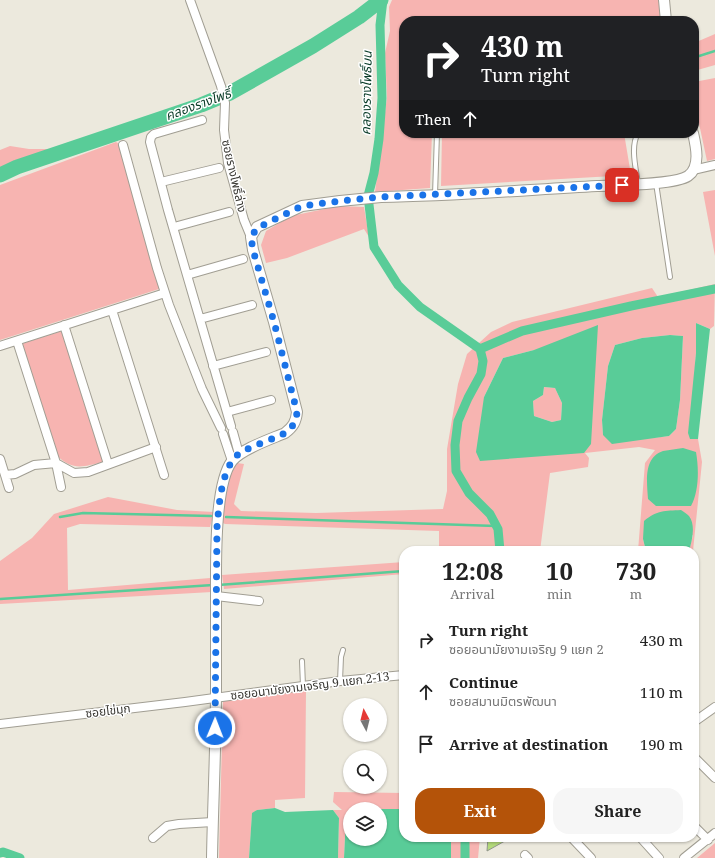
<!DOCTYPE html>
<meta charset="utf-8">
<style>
:root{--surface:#fff;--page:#f6f6f6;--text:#222;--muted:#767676;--accent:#b45309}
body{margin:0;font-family:"Noto Serif","Noto Sans Thai",serif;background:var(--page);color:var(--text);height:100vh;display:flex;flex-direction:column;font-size:15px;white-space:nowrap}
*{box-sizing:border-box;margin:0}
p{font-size:13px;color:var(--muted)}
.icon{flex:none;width:22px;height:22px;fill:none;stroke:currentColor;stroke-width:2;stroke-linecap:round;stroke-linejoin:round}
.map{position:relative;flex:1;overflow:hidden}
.drawer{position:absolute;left:399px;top:546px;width:300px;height:296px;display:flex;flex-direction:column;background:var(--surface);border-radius:16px;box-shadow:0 1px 3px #0004}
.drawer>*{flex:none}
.guide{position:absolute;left:399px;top:16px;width:300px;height:122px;border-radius:16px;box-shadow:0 1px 3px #0004;background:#202124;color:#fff;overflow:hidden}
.needle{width:26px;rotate:353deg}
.tools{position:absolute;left:343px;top:698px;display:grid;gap:8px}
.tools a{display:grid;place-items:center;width:44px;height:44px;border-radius:50%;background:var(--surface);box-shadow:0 1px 3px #0004;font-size:20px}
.pin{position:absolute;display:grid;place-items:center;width:34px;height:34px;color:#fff;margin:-17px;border-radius:8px;box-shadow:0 2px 6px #0006}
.me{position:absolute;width:44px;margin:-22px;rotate:1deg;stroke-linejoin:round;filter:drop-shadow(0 0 3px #0008)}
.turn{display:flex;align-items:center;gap:14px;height:84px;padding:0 16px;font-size:18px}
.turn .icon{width:52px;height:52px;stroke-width:2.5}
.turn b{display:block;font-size:28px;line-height:34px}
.then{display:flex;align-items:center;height:38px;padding:0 16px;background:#0003;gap:8px;font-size:15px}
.eta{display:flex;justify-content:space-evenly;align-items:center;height:68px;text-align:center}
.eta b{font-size:24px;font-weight:700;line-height:28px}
.action{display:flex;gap:8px;margin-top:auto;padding:8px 16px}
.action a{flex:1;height:46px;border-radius:16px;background:var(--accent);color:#fff;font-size:16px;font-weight:700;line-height:46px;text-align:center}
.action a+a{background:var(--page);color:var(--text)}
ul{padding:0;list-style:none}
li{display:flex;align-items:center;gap:12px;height:52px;padding:0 16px}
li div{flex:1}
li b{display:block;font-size:15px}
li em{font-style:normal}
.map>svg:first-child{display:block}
</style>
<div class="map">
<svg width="715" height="858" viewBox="0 0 715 858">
<rect width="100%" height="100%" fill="#ece9dd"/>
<path fill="#f7b4b1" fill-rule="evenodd" d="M392,0H661L663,21H404V133H432L430,188L375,192L387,97L385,53L390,31L389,7Z
M715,34V65L694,71V43Z
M715,78V159L707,161L694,100V82Z
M442,133H624L631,175L441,186Z
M116,142L119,144L159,289L0,340V185Z
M10,146L29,149H54L0,172V150Z
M715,190V256L703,192Z
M339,206L364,207L369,237L364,229L287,258L266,263L261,245L266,231L291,216Z
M715,284L714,326L710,329L696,323V353L690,439H698L702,462L693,551H689L693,535L643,539L646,551H638L645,463L655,450L639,447L585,453L589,458L588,467L550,473L540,551H439V531L225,524L221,522L229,477L237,463L244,464L234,504L241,511L316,513L443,509L447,491V449L458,384L467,354L491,332L512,322L652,288L658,297ZM670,335L683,336L680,400L676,429L669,436L652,438L603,435L602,420L608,366L615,345L642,338ZM534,350L591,444L484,397L503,358Z
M62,331L103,462C81,467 74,471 56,455L21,344Z
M544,387L555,388L562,403L561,420L552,422L534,416L533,401L543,395Z
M108,497L177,510L214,512L210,527L80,524L67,528L68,590L210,578L212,592L0,604V561L32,538L54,514Z
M404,562V574L224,589L222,575Z
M306,691L305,798L275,800V808L257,810L252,814L249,858H219L223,701L228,698Z
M334,792L404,793V809H350V814L346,817L344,858H338L339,818L333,810H342L333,802Z
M451,837H480L478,858H451Z
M715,843V858H697Z"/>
<path fill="#59cc98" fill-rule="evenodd" d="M696,323L710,329L698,439H690L688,433L696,353Z
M598,325L591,444L584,453L480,461L476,452L484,397L503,358L534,350ZM544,387L555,388L562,403L561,420L552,422L534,416L533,401L543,395Z
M670,335L683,336L680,400L676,429L669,436L612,444L603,435L602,420L608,366L615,345L642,338Z
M683,448L696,452C699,469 699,491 691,506H656L648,499C647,482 643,458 663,451C670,450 676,449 683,448Z
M681,510C684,512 687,514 689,516C696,525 692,541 689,551H646L643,539L644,521C657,510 665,511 681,510Z
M275,808L285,812L333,810L339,818L338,858H249L252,813L257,810Z
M380,809H404V837H451V858H344L346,817L350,814V839H380Z"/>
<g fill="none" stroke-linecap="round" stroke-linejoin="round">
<path stroke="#59cc98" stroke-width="2.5" d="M696,57L715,51
M60,517L83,513L211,516
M226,517L496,526
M218,585L404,571
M0,599L213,585
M524,838L525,837"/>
<path stroke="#59cc98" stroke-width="9" d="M383,0L380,25L382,98L379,139L374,173L368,196L374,247L398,285L420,307L480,349L483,361L481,374L468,398L458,421L455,445L456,471L469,493L490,514L498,529L500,551
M480,349L522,331L631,306L715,289
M465,837V858
M0,853L3,852L20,858"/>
<path stroke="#59cc98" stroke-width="15" d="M0,175L17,167L201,105L230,93L313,46L359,17L381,0"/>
</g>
<path fill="#b4da7b" stroke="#90958b" d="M488,837H512L487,851Z"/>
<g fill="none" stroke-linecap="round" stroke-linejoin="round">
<g stroke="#a19e93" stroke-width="6">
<path id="service" d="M656,183L670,277
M638,184C636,168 630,147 638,133
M435,195L437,133
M302,661L303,686
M340,681L341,657L343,650"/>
</g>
<g stroke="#a19e93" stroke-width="10">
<path id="minor" d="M190,0L221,86L225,103L224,130L228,163L244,220L251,237
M202,120L154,134L151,137L150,142L168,210L231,426
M123,145L157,268L169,305L202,389L221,428
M693,170L715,165
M161,182L219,168
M174,227L229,212
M187,275L243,259
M112,310L164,475
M200,319L252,305
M64,325L108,464
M17,341L56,463L61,487
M0,346L165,293
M213,366L266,352
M227,412L271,400
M233,432L239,454
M223,434L232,461
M0,459L9,488
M5,475L15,474L34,465L56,463L74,473L88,472L156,447
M216,596L259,601
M694,722L715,707
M0,724L185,702L340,681L404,675
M694,757L715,778
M694,826L708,840
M571,837L591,858
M640,837L659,858
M153,838L167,826L179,824L213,822
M525,855L528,858
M684,858L715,833"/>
</g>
<g stroke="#a19e93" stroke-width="12">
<path id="tertiary" d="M664,0L666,21
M212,858C213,801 216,743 216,686C216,652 216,619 216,586C216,557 215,483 232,461C241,449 271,439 285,433C293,427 296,422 297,412L274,322L253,250L251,237L257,227L302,206L340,201L381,197C453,196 525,190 597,186C616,185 675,185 688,176C701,167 696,146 693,133"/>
</g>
<use href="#service" stroke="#fff" stroke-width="4"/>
<use href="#minor" stroke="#fff" stroke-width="8"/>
<use href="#tertiary" stroke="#fff" stroke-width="10"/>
</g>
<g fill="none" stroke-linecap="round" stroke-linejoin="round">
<path stroke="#1a73e8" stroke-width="7" stroke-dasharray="0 12.6" d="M215,728L217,527C219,506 221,466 240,453C254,445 271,440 285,433C293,427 296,422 297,412L274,322L253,250L251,237L257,228L302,206L340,201L381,197L622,185"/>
</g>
<g text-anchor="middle" stroke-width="3" stroke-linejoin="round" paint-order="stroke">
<g font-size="12" fill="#3a3934" stroke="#fff">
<text transform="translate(234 176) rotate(77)" y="4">ซอยรางโพธิ์ล่าง</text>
<text transform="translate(310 686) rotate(-7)" y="4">ซอยอนามัยงามเจริญ 9 แยก 2-13</text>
<text transform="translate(108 711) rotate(-7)" y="4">ซอยไข่มุก</text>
</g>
<g font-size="13" font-style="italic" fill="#0a3c28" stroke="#fff">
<text transform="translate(366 93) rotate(-89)" y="5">คลองรางโพธิ์บน</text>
<text transform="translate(198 104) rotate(-20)" y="5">คลองรางโพธิ์</text>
</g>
</g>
</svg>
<div class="tools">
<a><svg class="needle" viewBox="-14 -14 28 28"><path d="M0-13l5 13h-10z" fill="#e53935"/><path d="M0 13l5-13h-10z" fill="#767676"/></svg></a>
<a><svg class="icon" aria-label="search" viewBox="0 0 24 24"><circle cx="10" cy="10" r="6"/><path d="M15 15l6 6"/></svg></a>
<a><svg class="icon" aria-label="layers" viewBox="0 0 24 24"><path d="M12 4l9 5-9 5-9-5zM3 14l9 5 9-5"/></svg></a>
</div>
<div class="pin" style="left:622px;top:185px;background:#d93025"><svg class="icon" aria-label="arrive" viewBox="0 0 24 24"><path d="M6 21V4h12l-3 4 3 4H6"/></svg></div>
<svg class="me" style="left:215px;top:728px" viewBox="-20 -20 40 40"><circle r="17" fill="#1a73e8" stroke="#fff" stroke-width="3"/><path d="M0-11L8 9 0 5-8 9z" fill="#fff"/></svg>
<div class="guide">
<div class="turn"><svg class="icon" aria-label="right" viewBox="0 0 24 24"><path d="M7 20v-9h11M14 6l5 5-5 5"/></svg><div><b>430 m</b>Turn right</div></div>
<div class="then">Then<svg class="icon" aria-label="ahead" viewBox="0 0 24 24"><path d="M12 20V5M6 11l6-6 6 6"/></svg></div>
</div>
<section class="drawer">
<div class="eta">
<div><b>12:08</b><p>Arrival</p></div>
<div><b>10</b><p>min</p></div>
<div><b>730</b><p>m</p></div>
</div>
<ul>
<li><svg class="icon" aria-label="right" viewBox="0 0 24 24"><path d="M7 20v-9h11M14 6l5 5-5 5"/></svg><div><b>Turn right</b><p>ซอยอนามัยงามเจริญ 9 แยก 2</p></div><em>430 m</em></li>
<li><svg class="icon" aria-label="ahead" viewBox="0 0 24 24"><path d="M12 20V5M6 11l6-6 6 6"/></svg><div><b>Continue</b><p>ซอยสมานมิตรพัฒนา</p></div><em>110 m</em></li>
<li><svg class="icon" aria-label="arrive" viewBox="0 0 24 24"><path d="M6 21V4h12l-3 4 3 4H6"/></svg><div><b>Arrive at destination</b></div><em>190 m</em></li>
</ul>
<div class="action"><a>Exit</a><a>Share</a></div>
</section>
</div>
